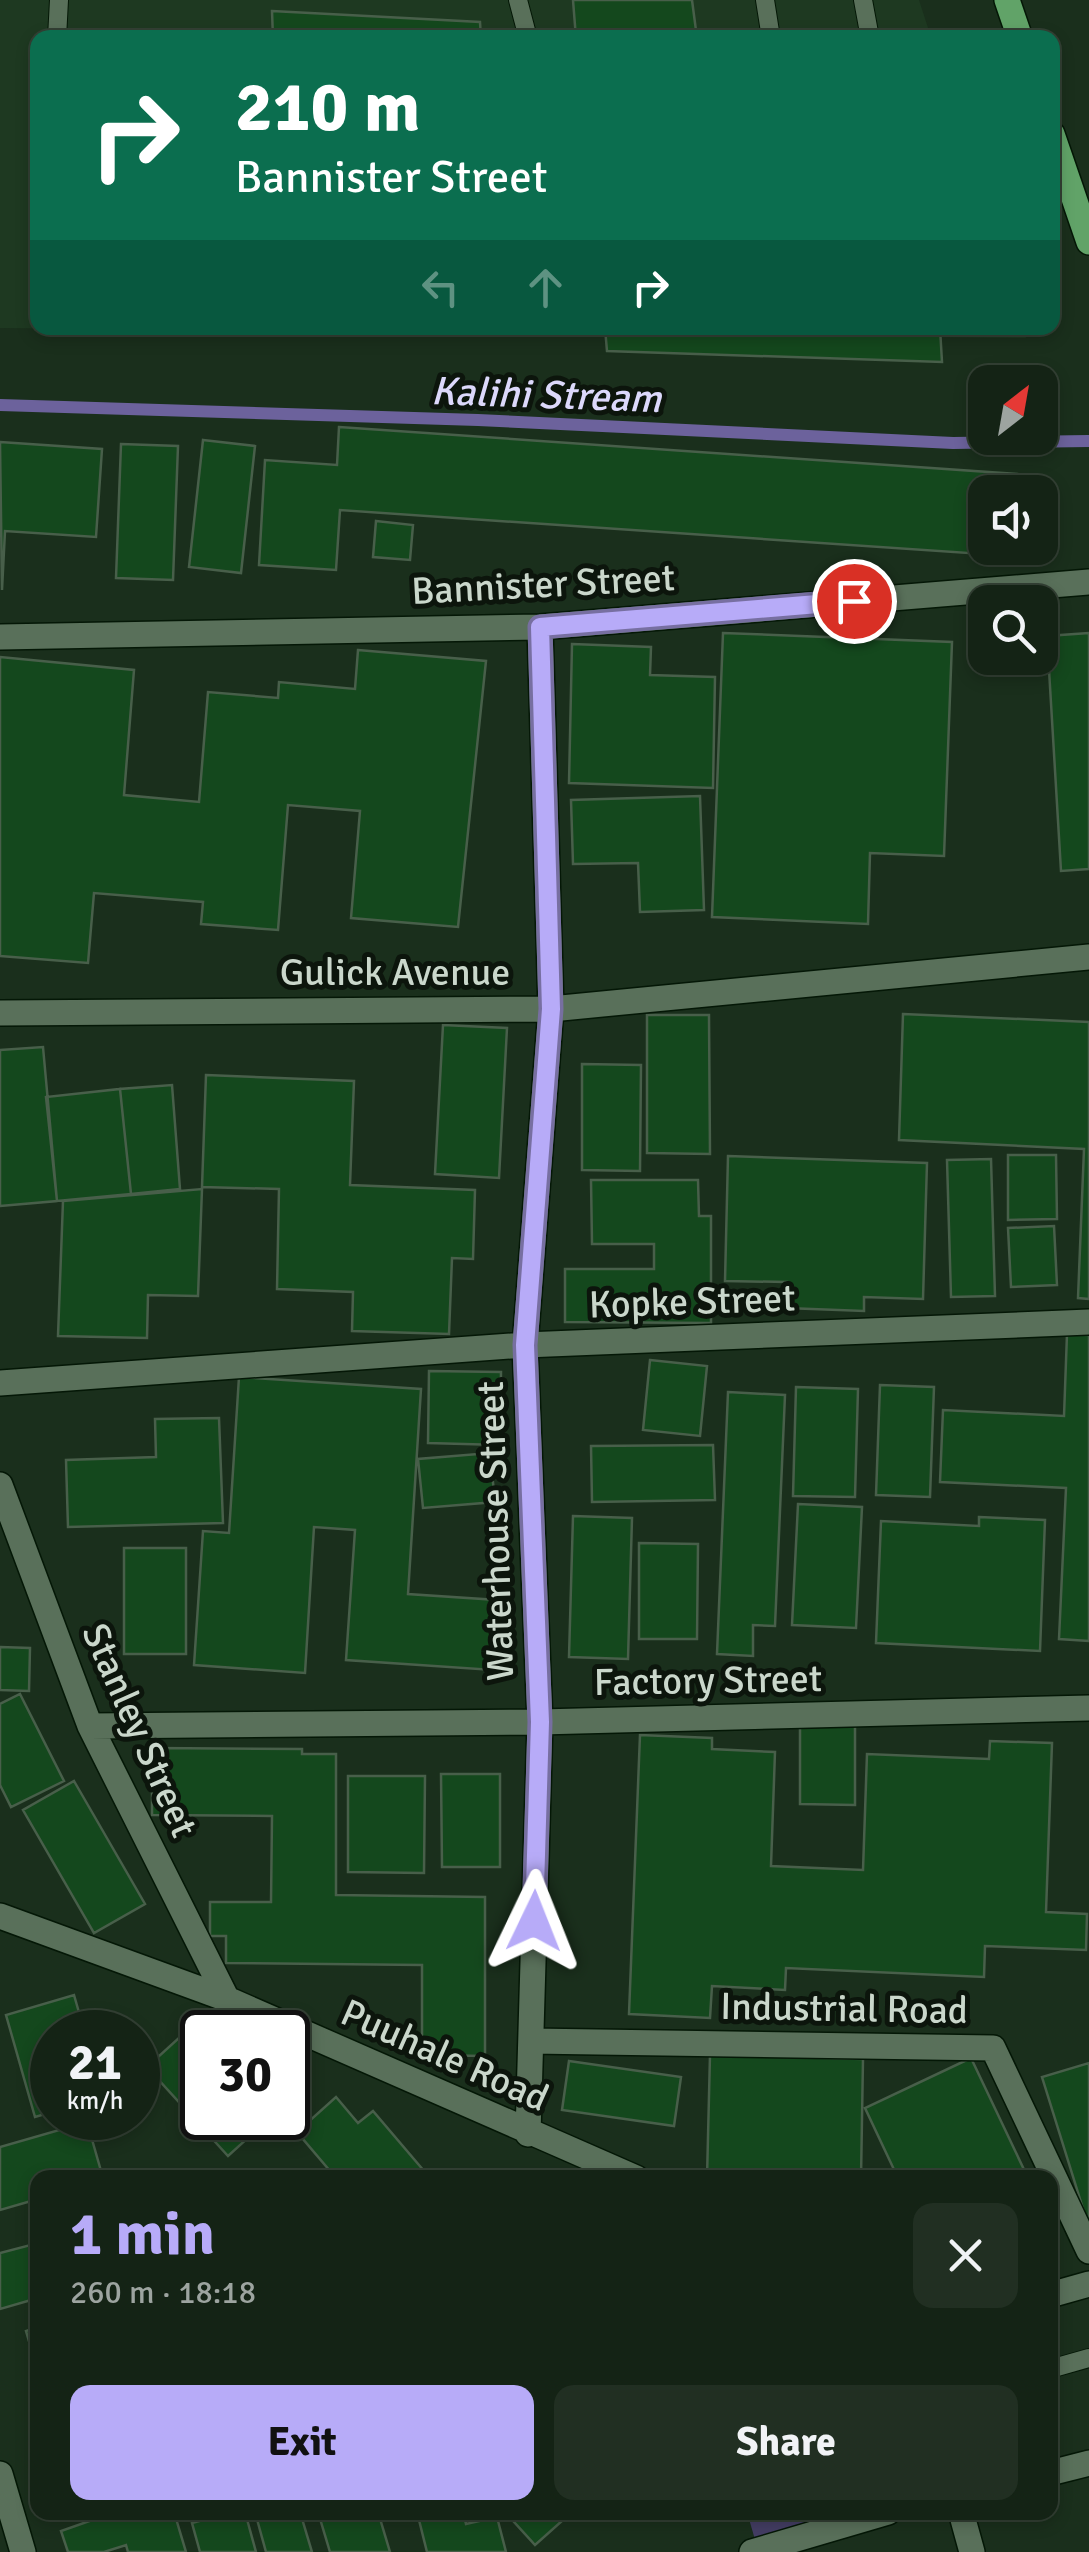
<!DOCTYPE html>
<meta charset="utf-8">
<style>
:root{--surface:#142315;--page:#212f22;--text:#f1f3f6;--muted:#9da4a0;--line:#334034;--accent:#b7abf8}
body{margin:0;font-family:Signika,sans-serif;background:var(--page);color:var(--text);height:100vh;display:flex;flex-direction:column;font-size:38px;white-space:nowrap}
*{box-sizing:border-box;margin:0}
p{font-size:32px;color:var(--muted)}
.icon{flex:none;width:55px;height:55px;fill:none;stroke:currentColor;stroke-width:2;stroke-linecap:round;stroke-linejoin:round}
.map{position:relative;flex:1;overflow:hidden}
.panel{position:absolute;left:30px;top:2170px;width:1028px;height:350px;display:flex;flex-direction:column;background:var(--surface);border-radius:20px;box-shadow:0 5px 15px #0003,0 0 0 2px var(--line)}
.panel>*{flex:none}
.top-card{position:absolute;left:30px;top:30px;width:1030px;height:305px;border-radius:20px;box-shadow:0 5px 15px #0003,0 0 0 2px var(--line);background:#0b6e4f;color:#fff;overflow:hidden}
.needle{width:65px;rotate:31deg}
.buttons{position:absolute;left:968px;top:365px;display:grid;gap:20px}
.buttons a{display:grid;place-items:center;width:90px;height:90px;border-radius:20px;background:var(--surface);box-shadow:0 5px 15px #0003,0 0 0 2px var(--line);font-size:50px}
.speed{position:absolute;left:30px;top:2010px;display:flex;gap:20px;font-size:50px;font-weight:700;text-align:center}
.speed>*{display:grid;place-content:center;width:130px;height:130px;border-radius:50%;background:var(--surface);box-shadow:0 5px 15px #0003,0 0 0 2px var(--line);line-height:1}
.speed small{font-size:25px;font-weight:400}
.speed .limit{border:5px solid #111;border-radius:15px;background:#fff;color:#111}
.pin{position:absolute;display:grid;place-items:center;width:85px;height:85px;color:#fff;margin:-42px;border:5px solid #fff;border-radius:50%;box-shadow:0 2px 10px #0007}
.me{position:absolute;width:110px;margin:-55px;rotate:2deg;stroke-linejoin:round;filter:drop-shadow(0 0 8px #0008)}
.turn{display:flex;align-items:center;gap:35px;height:210px;padding:0 40px;font-size:45px}
.turn .icon{width:130px;height:130px;stroke-width:2.5}
.turn b{display:block;font-size:70px;line-height:85px}
.lanes{display:flex;align-items:center;height:95px;padding:0 40px;background:#0003;justify-content:center;gap:50px;direction:ltr}
.lanes .off{opacity:.35}
.round{display:grid;place-items:center;flex:none;width:105px;height:105px;border-radius:20px;background:var(--page)}
.head{display:flex;align-items:center;justify-content:space-between;height:170px;padding:0 40px}
h1{font-size:60px;font-weight:700;line-height:75px;color:var(--accent)}
.cta{display:flex;gap:20px;margin-top:auto;padding:20px 40px}
.cta a{flex:1;height:115px;border-radius:20px;background:var(--accent);color:#111;font-size:40px;font-weight:700;line-height:115px;text-align:center}
.cta a+a{background:var(--page);color:var(--text)}
.map>svg:first-child{display:block}
</style>
<div class="map">
<svg width="1089" height="2552" viewBox="0 0 1089 2552">
<rect width="100%" height="100%" fill="#1a2f1c"/>
<path fill="#1e3921" d="M0,0H919L931,37L38,38V328H1023L1026,338L0,328Z"/>
<path fill="#443e64" d="M747,2512L888,2513L758,2550Z"/>
<g fill="none" stroke-linecap="round" stroke-linejoin="round">
<path stroke="#6c629c" stroke-width="12" d="M0,405L478,420L953,443L1089,441"/>
</g>
<path fill="#14481d" stroke="#485f4a" stroke-width="2.5" d="M573,0H692L697,38H576Z
M272,11L480,22L481,38H273Z
M605,328H940L942,362L607,351Z
M339,427L1017,474L1016,492H985V548H1012V556L340,510L336,570L259,565L265,460L337,465Z
M203,440L255,446L241,573L189,567Z
M0,442L102,449L96,537L5,531L2,590Z
M121,444L178,446L173,580L116,578Z
M376,521L413,525L410,560L373,557Z
M723,633L952,642L944,856L870,853L868,924L712,917Z
M1089,633V869L1061,871L1047,636Z
M572,644L651,647L650,675L715,677L713,788L569,783Z
M358,650L486,661L458,927L351,918L360,811L288,805L278,930L201,924L203,902L94,893L88,963L0,956V657L134,670L124,795L199,802L208,692L278,698L279,682L355,689Z
M700,796L704,910L640,912L638,863L573,864L571,800Z
M903,1014L1089,1022V1299L1078,1298L1084,1149L899,1140Z
M647,1015H709L710,1154L647,1153Z
M443,1025L507,1028L499,1178L435,1174Z
M43,1047L57,1201L0,1206V1050Z
M582,1064L641,1065L640,1171L582,1170Z
M206,1075L354,1081L350,1185L475,1190L473,1259L452,1258L449,1334L352,1331L353,1292L277,1289L279,1189L202,1187Z
M172,1085L180,1189L131,1194L120,1089Z
M120,1089L131,1194L57,1201L46,1097Z
M1008,1155H1056L1057,1219L1008,1220Z
M728,1156L927,1163L923,1299L864,1297V1311L786,1308L787,1282L725,1281Z
M991,1159L995,1296L951,1297L947,1160Z
M591,1180H698L699,1216H711V1323L565,1322V1269H654V1244H592Z
M202,1189L198,1296L148,1295L147,1338L58,1336L63,1201Z
M1054,1226L1057,1285L1011,1287L1008,1228Z
M1067,1334L1089,1335V1641L1059,1639L1066,1488L940,1482L943,1410L1064,1416Z
M650,1360L707,1366L700,1436L643,1430Z
M429,1371L501,1372L500,1445L428,1443Z
M239,1377L421,1389L408,1594L497,1600L493,1670L346,1660L355,1530L314,1527L305,1673L194,1665L203,1531L229,1533Z
M880,1385L934,1387L930,1497L876,1495Z
M796,1387L858,1389L855,1497L793,1496Z
M728,1392L785,1395L775,1626L753,1625V1656L717,1654Z
M219,1418L223,1523L68,1527L66,1460L156,1457L155,1419Z
M713,1445L715,1500L592,1502L591,1446Z
M490,1453L495,1502L423,1508L418,1459Z
M798,1504L862,1507L856,1628L792,1625Z
M573,1516L632,1518L628,1659L569,1657Z
M979,1517L1045,1520L1040,1651L876,1643L881,1521L979,1526Z
M639,1543L698,1544L697,1639H639Z
M124,1548H186V1654H124Z
M0,1647L30,1648L29,1691L0,1690Z
M20,1694L64,1781L11,1807L0,1785V1704Z
M800,1721H855V1805L800,1804Z
M640,1735L712,1738V1749L775,1752L771,1866L863,1870L867,1754L989,1759L990,1741L1052,1743L1046,1912L1087,1914L1086,1950L985,1946L984,1977L786,1968L785,1990L712,1986L710,2018L629,2014Z
M152,1748L302,1749V1754H336V1895L485,1897V2056L422,2055V1965L226,1963V1936H210V1902H271L272,1816L152,1815Z
M441,1774H500V1867H442Z
M348,1776H425L424,1873L348,1872Z
M74,1781L145,1904L94,1933L23,1810Z
M74,1995L84,2030L115,2021L118,2032H52V2112L35,2117L6,2015Z
M191,2027L202,2039V2118H270L228,2156L147,2067Z
M710,2055L863,2059L861,2178H707Z
M971,2058L1028,2178H898L865,2108Z
M569,2061L681,2077L674,2126L562,2110Z
M1089,2063V2228L1042,2077Z
M336,2097L358,2123L373,2111L430,2178H336L297,2132Z
M87,2122L103,2178H38V2199L0,2210V2147Z
M38,2243V2298L0,2309V2253Z
M38,2327V2372L26,2331Z
M115,2512H174L186,2552H128L126,2545L104,2552H68L61,2531Z
M232,2512H245L256,2552H200L192,2523Z
M255,2512H300L312,2552H266Z
M318,2512H378L390,2552H330Z
M417,2512H463L466,2524L497,2517L506,2552H427Z
M505,2512H572L535,2545Z"/>
<g fill="none" stroke-linecap="round" stroke-linejoin="round">
<g stroke="#041706" stroke-width="20">
<path id="service" d="M518,0L528,38
M765,0L771,38
M863,0L870,38
M57,38L59,0
M1050,2369L1089,2358"/>
</g>
<g stroke="#041706" stroke-width="28">
<path id="minor" d="M0,637L540,627L1089,582
M0,1013L551,1009L1089,957
M0,1383L525,1345L1089,1322
M0,1485L90,1726L227,1999
M90,1726L540,1722L1089,1708
M0,1916L227,1999L636,2178
M531,2041L993,2048L1089,2251
M528,2134L540,1722L525,1345L551,1009L540,627
M1050,2295L1089,2284
M0,2474L23,2552
M961,2512L972,2552"/>
</g>
<g stroke="#041706" stroke-width="28">
<path id="tertiary" d="M1050,2473L1089,2463
M752,2552L888,2512"/>
</g>
<g stroke="#041706" stroke-width="28">
<path id="primary" d="M1007,0L1020,38
M1052,134L1089,242"/>
</g>
<use href="#service" stroke="#59705a" stroke-width="18"/>
<use href="#minor" stroke="#59705a" stroke-width="25"/>
<use href="#tertiary" stroke="#59705a" stroke-width="25"/>
<use href="#primary" stroke="#61a368" stroke-width="25"/>
</g>
<g fill="none" stroke-linecap="round" stroke-linejoin="round">
<g stroke="#776fa1" stroke-width="25">
<path id="route" d="M534,1921L540,1722L525,1345L551,1009L540,627L854,601"/>
</g>
<use href="#route" stroke="#b7abf8" stroke-width="18"/>
</g>
<g text-anchor="middle" stroke-width="10" stroke-linejoin="round" paint-order="stroke">
<g font-size="38" fill="#cad7cb" stroke="#0c150c">
<text transform="translate(543 584) rotate(-3)" y="13">Bannister Street</text>
<text x="395" y="985">Gulick Avenue</text>
<text transform="translate(692 1301) rotate(-2)" y="13">Kopke Street</text>
<text transform="translate(495 1531) rotate(-92)" y="13">Waterhouse Street</text>
<text transform="translate(708 1680) rotate(-1)" y="13">Factory Street</text>
<text transform="translate(140 1730) rotate(66)" y="13">Stanley Street</text>
<text transform="translate(844 2008) rotate(1)" y="13">Industrial Road</text>
<text transform="translate(445 2055) rotate(24)" y="13">Puuhale Road</text>
</g>
<g font-size="40" font-style="italic" fill="#dcd8fb" stroke="#0c150c">
<text transform="translate(546 394) rotate(2)" y="14">Kalihi Stream</text>
</g>
</g>
</svg>
<div class="buttons">
<a><svg class="needle" viewBox="-14 -14 28 28"><path d="M0-13l5 13h-10z" fill="#e53935"/><path d="M0 13l5-13h-10z" fill="#9da4a0"/></svg></a>
<a><svg class="icon" aria-label="sound" viewBox="0 0 24 24"><path d="M4 9h4l5-4v14l-5-4H4zM17 9q2 3 0 6"/></svg></a>
<a><svg class="icon" aria-label="search" viewBox="0 0 24 24"><circle cx="10" cy="10" r="6"/><path d="M15 15l6 6"/></svg></a>
</div>
<div class="speed"><div>21<small>km/h</small></div><div class="limit">30</div></div>
<div class="pin" style="left:854px;top:601px;background:#d93025"><svg class="icon" aria-label="arrive" viewBox="0 0 24 24"><path d="M6 21V4h12l-3 4 3 4H6"/></svg></div>
<svg class="me" style="left:534px;top:1921px" viewBox="-20 -20 40 40"><path d="M0-17L14 15 0 8-14 15z" fill="#b7abf8" stroke="#fff" stroke-width="4"/></svg>
<div class="top-card">
<div class="turn"><svg class="icon" aria-label="right" viewBox="0 0 24 24"><path d="M7 20v-9h11M14 6l5 5-5 5"/></svg><div><b>210 m</b>Bannister Street</div></div>
<div class="lanes"><svg class="icon off" aria-label="left" viewBox="0 0 24 24"><path d="M17 20v-9H6M10 6l-5 5 5 5"/></svg><svg class="icon off" aria-label="ahead" viewBox="0 0 24 24"><path d="M12 20V5M6 11l6-6 6 6"/></svg><svg class="icon" aria-label="right" viewBox="0 0 24 24"><path d="M7 20v-9h11M14 6l5 5-5 5"/></svg></div>
</div>
<section class="panel">
<div class="head"><div><h1>1 min</h1><p>260 m · 18:18</p></div><a class="round"><svg class="icon" aria-label="close" viewBox="0 0 24 24"><path d="M6 6l12 12M18 6L6 18"/></svg></a></div>
<div class="cta"><a>Exit</a><a>Share</a></div>
</section>
</div>
